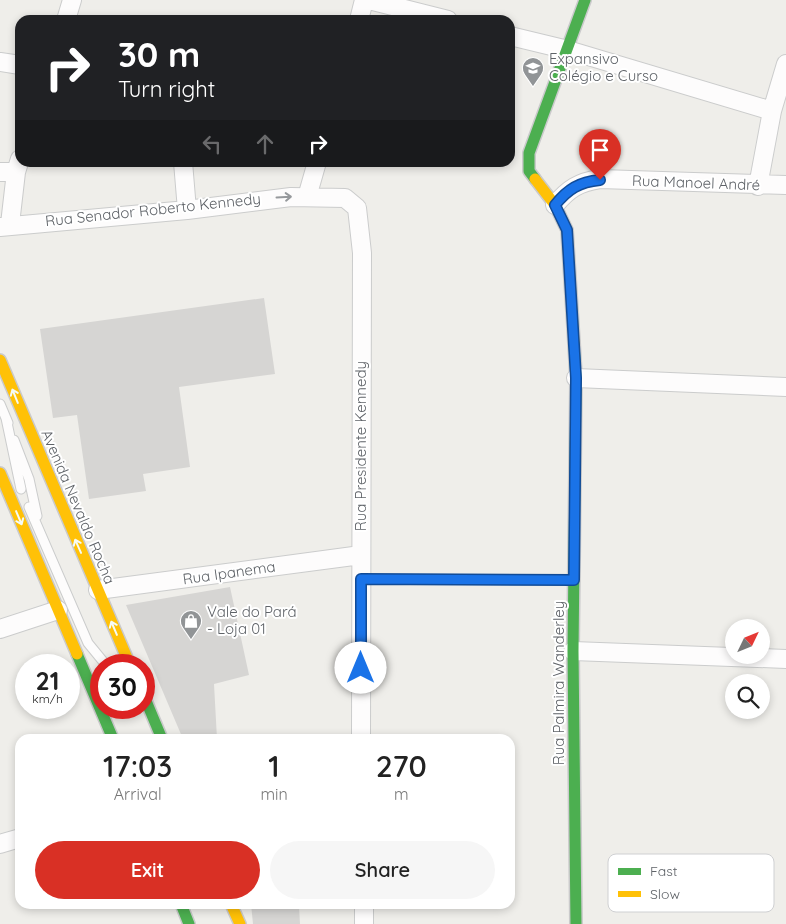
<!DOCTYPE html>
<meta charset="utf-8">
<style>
:root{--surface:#fff;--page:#f6f6f6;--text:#222;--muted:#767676;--accent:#d93025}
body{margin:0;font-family:Quicksand,sans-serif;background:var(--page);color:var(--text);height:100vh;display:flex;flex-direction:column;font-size:19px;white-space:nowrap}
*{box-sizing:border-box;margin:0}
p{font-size:16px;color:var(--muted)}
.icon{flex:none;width:28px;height:28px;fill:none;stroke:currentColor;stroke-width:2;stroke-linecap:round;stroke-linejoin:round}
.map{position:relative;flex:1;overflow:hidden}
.details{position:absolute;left:15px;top:734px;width:500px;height:175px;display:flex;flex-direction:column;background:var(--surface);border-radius:15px;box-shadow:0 2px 8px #0003}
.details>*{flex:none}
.guide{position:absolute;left:15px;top:15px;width:500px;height:152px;border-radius:15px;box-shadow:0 2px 8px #0003;background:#202124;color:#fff;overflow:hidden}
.needle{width:32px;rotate:47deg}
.controls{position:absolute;left:725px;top:619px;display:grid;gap:10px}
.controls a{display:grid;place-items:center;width:45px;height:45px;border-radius:50%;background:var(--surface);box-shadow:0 2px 8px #0003;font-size:25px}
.speed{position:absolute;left:15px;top:654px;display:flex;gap:10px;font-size:25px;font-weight:700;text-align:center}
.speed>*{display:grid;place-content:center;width:65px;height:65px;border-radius:50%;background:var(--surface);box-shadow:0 2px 8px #0003;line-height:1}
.speed small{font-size:12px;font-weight:400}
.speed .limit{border:8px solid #d22;background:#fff;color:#111}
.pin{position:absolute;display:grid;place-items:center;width:42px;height:42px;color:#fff;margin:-51px -21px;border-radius:50% 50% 50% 0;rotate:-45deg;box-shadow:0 0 5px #0007}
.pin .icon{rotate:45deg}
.me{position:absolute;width:55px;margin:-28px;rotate:0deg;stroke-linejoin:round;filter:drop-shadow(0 0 4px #0008)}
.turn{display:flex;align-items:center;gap:18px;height:105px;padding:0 20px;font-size:22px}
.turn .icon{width:65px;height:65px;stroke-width:2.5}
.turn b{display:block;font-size:35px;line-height:42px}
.lanes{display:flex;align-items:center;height:48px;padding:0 20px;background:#0003;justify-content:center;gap:25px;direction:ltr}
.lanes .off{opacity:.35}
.eta{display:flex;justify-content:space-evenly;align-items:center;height:85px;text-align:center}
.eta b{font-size:30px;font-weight:600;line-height:35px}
.action{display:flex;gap:10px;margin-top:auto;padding:10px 20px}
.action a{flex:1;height:58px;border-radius:30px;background:var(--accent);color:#fff;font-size:20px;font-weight:600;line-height:58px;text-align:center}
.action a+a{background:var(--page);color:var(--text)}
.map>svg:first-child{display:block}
</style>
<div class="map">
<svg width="786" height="924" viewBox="0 0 786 924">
<rect width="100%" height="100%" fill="#efeeea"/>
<path fill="#d6d5d3" d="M264,298L275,374L179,387L190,467L143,474L146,491L89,499L77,415L53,418L40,329Z
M230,587L249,675L214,684L217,739H183L126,605Z
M251,904H339V906H299L300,924H253Z"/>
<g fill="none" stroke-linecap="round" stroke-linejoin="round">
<g stroke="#cbcccc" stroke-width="11">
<path id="lane" d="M0,404L8,423
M6,418L21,489
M14,440L29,479L37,516
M29,507L88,643L106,665
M361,579L573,580"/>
</g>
<g stroke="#cbcccc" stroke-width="20">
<path id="street" d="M369,0L448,20
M66,20L72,0
M359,20L364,0
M510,36L568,50L772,111
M0,62L20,65
M183,162L187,210
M0,172H16
M758,186L772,111L786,64
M307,197L317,162
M555,205C568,189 579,182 600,179L786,185
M10,224L16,172L20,159
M0,227L187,210L291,197L345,198L357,208L362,253L361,739
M576,378L786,387
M98,590L361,555
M0,629L58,610
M573,651L786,659
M0,844L20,838
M364,904V924"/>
</g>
<g stroke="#cacacb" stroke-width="14">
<path id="fast" d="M535,179L529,171V153L585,0
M574,343L576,378L573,651L576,924
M77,654L113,739
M144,696L162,739
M181,904L189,924"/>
</g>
<g stroke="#cacacb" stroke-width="14">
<path id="slow" d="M535,179L555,205L567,230L574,343
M0,360L130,665
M0,473L77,654
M231,904L240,924"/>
</g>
<use href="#lane" stroke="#fdfcfc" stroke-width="9"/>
<use href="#street" stroke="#fdfcfc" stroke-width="18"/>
<use href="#fast" stroke="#4caf50" stroke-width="11"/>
<use href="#slow" stroke="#ffc107" stroke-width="11"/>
</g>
<defs><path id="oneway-shaft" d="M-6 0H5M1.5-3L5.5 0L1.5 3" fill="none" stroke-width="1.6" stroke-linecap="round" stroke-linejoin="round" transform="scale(1.25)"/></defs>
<use stroke="#96999c" href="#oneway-shaft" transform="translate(284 197) rotate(-3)"/>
<g stroke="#f6fbf6">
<use href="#oneway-shaft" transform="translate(15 396) rotate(-112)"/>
<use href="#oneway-shaft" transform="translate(19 518) rotate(67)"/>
<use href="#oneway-shaft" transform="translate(78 546) rotate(-114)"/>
<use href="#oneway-shaft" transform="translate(114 628) rotate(-113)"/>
</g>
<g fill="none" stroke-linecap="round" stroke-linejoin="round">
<g stroke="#114b97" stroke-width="12">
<path id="route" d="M361,668V579L574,580L576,378L567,230L555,205C568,189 579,182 600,180"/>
</g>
<use href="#route" stroke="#1a73e8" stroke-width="9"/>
</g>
<defs>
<g id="school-pin" transform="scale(1.125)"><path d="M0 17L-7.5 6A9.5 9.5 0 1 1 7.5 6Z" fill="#919496" stroke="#fff"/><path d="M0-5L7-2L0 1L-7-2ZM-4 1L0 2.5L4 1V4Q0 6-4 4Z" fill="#fff"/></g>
<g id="shop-pin" transform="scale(1.125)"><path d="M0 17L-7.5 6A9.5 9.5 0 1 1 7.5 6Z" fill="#919496" stroke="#fff"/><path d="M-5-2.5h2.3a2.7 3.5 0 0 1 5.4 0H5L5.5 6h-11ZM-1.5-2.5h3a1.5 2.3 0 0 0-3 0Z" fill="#fff"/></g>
</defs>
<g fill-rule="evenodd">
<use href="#school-pin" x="533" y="68"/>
<use href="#shop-pin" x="191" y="621"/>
</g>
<g text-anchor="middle" stroke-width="4" stroke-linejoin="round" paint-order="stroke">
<g font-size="15" fill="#5f6368" stroke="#fff" text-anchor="start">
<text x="549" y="64">Expansivo<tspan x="549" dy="17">Colégio e Curso</tspan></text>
<text x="207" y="617">Vale do Pará<tspan x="207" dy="17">- Loja 01</tspan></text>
</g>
<g font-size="15" fill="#5f6368" stroke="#fff">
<text transform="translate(696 183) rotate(2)" y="5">Rua Manoel André</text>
<text transform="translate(153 210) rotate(-6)" y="5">Rua Senador Roberto Kennedy</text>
<text transform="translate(361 446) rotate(-90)" y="5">Rua Presidente Kennedy</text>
<text transform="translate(78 507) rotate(67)" y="5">Avenida Nevaldo Rocha</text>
<text transform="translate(229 573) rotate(-8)" y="5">Rua Ipanema</text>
<text transform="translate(559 683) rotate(-90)" y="5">Rua Palmira Wanderley</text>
</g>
</g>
<rect x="608" y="854" width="166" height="58" rx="8" fill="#fff" stroke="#cfd0d2" stroke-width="1"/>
<rect x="618" y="868" width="23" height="7" fill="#4caf50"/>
<rect x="618" y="891" width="23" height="6" fill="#ffc107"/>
<g font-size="14" fill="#5f6368">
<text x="650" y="876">Fast</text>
<text x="650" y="899">Slow</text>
</g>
</svg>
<div class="controls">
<a><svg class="needle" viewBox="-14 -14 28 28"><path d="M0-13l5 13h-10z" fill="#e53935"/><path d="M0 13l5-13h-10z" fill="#767676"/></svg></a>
<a><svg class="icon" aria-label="search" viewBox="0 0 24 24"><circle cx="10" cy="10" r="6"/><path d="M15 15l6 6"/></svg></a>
</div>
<div class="speed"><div>21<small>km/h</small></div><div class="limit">30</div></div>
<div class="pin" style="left:600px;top:180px;background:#d93025"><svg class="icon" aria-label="arrive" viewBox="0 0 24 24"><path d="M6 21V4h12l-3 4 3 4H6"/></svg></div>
<svg class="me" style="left:361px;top:668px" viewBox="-20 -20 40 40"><circle r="19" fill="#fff"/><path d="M0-13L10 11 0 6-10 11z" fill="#1a73e8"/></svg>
<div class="guide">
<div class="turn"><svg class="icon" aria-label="right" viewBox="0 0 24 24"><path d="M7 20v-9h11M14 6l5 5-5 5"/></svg><div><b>30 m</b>Turn right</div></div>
<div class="lanes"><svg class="icon off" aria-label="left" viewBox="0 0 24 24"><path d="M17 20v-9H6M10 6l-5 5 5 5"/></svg><svg class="icon off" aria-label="ahead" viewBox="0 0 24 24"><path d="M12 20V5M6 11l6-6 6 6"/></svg><svg class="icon" aria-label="right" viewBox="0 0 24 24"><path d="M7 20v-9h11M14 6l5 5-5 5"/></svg></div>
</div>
<section class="details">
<div class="eta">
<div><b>17:03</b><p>Arrival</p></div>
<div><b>1</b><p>min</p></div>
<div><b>270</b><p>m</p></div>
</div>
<div class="action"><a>Exit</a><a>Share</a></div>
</section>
</div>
